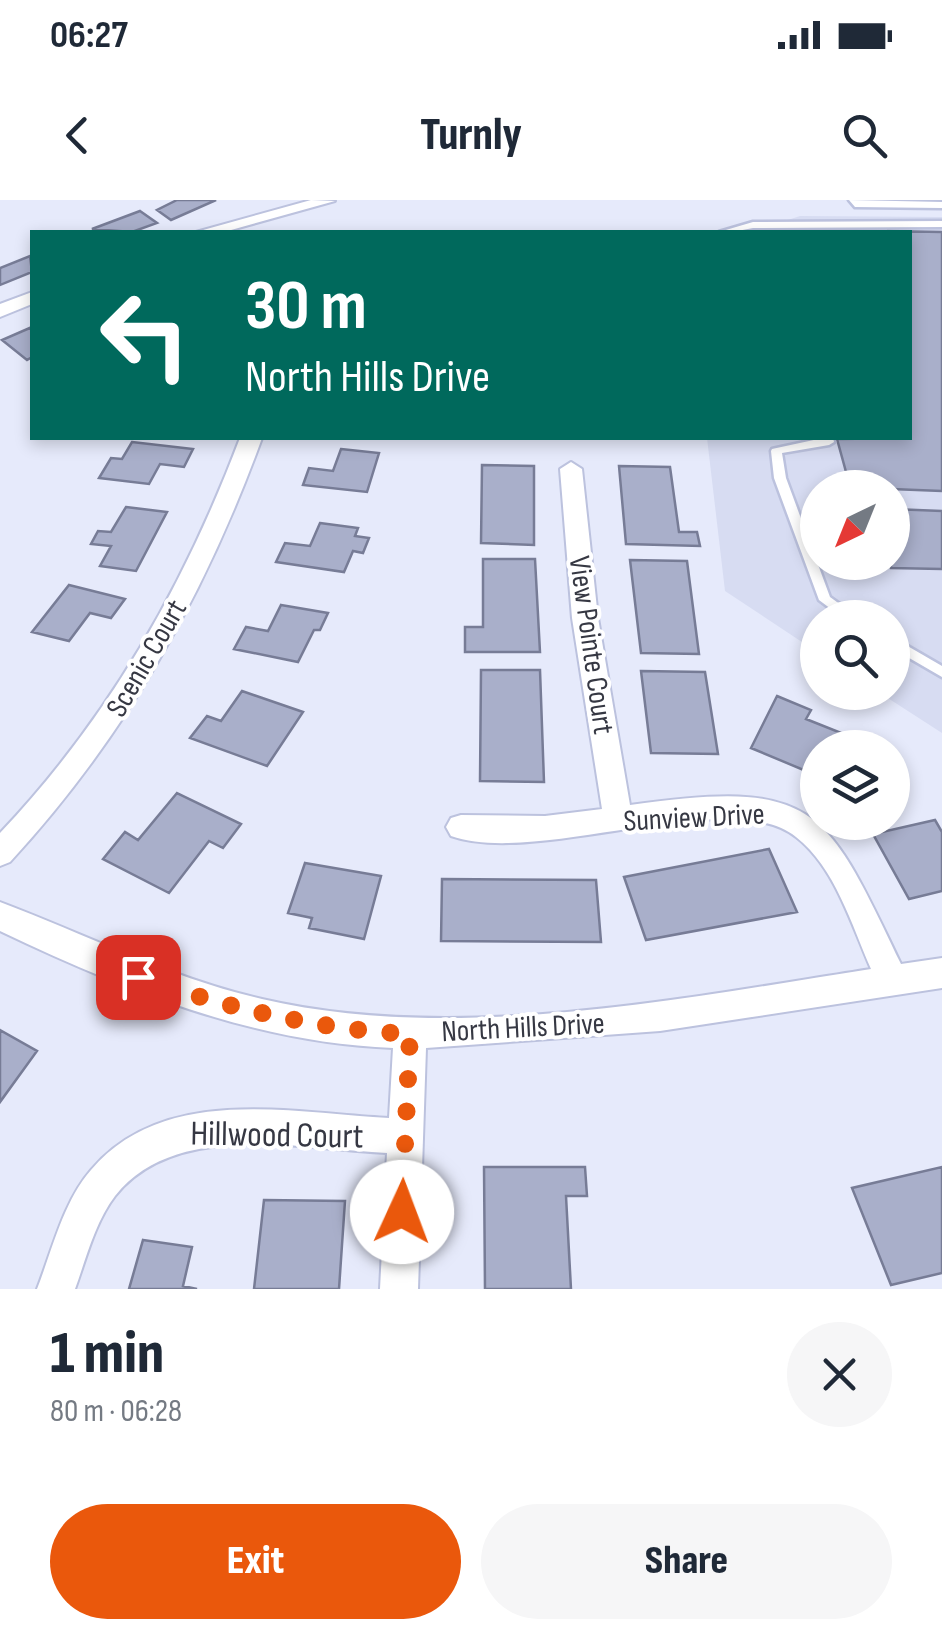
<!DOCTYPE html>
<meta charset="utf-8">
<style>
:root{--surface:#fff;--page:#f6f6f7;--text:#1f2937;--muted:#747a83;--accent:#ea580c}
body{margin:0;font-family:"Sofia Sans Condensed",sans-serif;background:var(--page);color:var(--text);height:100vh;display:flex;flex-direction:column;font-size:38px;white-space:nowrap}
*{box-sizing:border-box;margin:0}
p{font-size:32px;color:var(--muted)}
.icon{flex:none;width:55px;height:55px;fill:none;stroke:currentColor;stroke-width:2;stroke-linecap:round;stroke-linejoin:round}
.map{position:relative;height:1089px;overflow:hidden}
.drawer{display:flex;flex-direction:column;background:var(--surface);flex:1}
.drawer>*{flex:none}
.top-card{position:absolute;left:30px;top:30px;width:882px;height:210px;border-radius:0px;box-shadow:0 5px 15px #0003;background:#00695c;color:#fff;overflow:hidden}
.needle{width:65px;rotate:223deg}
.buttons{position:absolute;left:800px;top:270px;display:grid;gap:20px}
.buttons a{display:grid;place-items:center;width:110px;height:110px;border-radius:50%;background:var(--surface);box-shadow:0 5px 15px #0003;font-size:50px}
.pin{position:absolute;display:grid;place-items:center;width:85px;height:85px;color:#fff;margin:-42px;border-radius:20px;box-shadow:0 5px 15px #0006}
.me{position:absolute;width:110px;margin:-55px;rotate:2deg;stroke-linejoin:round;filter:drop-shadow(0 0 8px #0008)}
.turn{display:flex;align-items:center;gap:35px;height:210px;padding:0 50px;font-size:45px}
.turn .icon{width:130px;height:130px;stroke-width:2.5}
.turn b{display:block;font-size:70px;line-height:85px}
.round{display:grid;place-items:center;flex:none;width:105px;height:105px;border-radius:52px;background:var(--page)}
.head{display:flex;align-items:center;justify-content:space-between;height:170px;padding:0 50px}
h1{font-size:60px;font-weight:800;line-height:75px}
.primary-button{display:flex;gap:20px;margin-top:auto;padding:20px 50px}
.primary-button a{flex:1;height:115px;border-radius:60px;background:var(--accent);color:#fff;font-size:40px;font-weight:800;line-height:115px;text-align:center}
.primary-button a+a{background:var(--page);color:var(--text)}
.status{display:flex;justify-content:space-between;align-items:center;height:70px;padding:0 50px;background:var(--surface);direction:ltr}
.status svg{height:28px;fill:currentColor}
header{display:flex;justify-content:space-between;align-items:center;height:130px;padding:0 50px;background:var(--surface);font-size:45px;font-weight:800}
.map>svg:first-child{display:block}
</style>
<div class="status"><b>06:27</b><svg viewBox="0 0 49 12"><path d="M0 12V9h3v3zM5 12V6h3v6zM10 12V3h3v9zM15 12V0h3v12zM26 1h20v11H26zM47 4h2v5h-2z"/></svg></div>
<header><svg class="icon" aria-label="back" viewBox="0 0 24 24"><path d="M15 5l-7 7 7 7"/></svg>Turnly<svg class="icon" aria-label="search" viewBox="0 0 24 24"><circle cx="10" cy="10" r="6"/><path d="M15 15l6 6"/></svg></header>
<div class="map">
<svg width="942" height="1089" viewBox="0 0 942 1089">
<rect width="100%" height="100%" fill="#e6eafb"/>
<path fill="#d7dcf2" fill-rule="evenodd" d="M800,16L942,17V533L880,493L892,492V418H818L817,452L725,391L707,238H910V32H751ZM818,288H892V362H818Z"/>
<path fill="#a9afca" stroke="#777c96" stroke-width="2.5" d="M177,0H216L171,20L157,10Z
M140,11L157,23L132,32L92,29Z
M887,31L942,32V291L866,288L863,280L848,279L837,239L910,238V32Z
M30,56L32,72L0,85V68Z
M32,127V157L27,160L2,140Z
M132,242L193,249L184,267L160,264L149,284L99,278L111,258L122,259Z
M341,249L379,253L367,292L303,285L309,268L333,271Z
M482,265L534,266V345L481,343Z
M619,266L670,267L679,332H697L700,346L626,344Z
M126,307L167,312L136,371L100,366L111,346L91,344L98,331L111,332Z
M892,309L942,311V369L891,368Z
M320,323L358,328L355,336L369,338L363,353L353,351L344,372L276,362L285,343L310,346Z
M483,359H535L540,452H465V427H483Z
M630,360L687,361L699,454L641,453Z
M69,385L125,399L111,418L90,413L69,441L32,432Z
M281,405L328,413L320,430H314L298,462L234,449L246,427L268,431Z
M481,470H540L544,582L480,581Z
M641,471L705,472L718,554L651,553Z
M242,491L303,512L267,566L190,538L207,516L221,521Z
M777,496L811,510L806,519L861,541L864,534L878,539L874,548H818V576L751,548Z
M177,593L241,624L223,648L209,641L169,693L103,659L125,632L138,640Z
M935,620L942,632V691L909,699L873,634Z
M769,649L797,712L646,740L624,677Z
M305,663L381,676L364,739L309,728L312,718L288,713Z
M442,679L596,680L601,742L441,741Z
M0,830L37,851L0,902Z
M484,967H585L587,996H566L571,1089H485Z
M942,967V1073L891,1085L852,988Z
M264,1000L345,1001L339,1089H254Z
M143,1040L192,1047L183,1086L197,1089H129Z"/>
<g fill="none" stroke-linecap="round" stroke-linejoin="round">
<g stroke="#bcc2de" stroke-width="5">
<path id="service" d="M849,0L942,2V8L855,7Z
M942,21V27L753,28L732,32H719L753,22Z
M823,238H833L834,242L829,245L782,253L786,278L830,397L859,418H843L819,400L774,278L771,251L772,249Z
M892,437L942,466V477L892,448Z"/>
</g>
<g stroke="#bcc2de" stroke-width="4">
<path id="minor" d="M311,0L335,1L224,32H196Z
M32,92V104L0,117V104Z
M240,238H262C204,397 125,537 10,662L0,666V633C109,518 184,386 240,238Z
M571,262L582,269L598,418L630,605C816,579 825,605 901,764L942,758V788L660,831L426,848L418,1089H380L387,953C301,949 175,920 115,996C95,1022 86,1059 75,1089H37C52,1051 63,1002 91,970C164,884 290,913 389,918L393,848C254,843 124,790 0,731V702C88,735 170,778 262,799C455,844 678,799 871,769C852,726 835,667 796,637C732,584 538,667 451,636L446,627L451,618L461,615L545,616L602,609L572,418L560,269Z"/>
</g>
<use href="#service" fill="#fff" fill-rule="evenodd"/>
<use href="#minor" fill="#fff" fill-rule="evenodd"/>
</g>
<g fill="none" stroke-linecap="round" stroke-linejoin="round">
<path stroke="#ea580c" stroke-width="18" stroke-dasharray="0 32.4" d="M138,777C228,808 315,829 410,834L402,1012"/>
</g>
<g text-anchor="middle" stroke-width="8" stroke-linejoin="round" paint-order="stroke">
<g font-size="30" fill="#363843" stroke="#fff">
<text transform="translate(592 445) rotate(82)" y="10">View Pointe Court</text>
<text transform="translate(146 458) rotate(-60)" y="10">Scenic Court</text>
<text transform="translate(694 617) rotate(-3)" y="10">Sunview Drive</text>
<text transform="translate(523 827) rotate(-3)" y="10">North Hills Drive</text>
</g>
<g font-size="35" fill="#363843" stroke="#fff">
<text transform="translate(277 934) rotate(1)" y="12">Hillwood Court</text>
</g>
</g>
</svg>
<div class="buttons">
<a><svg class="needle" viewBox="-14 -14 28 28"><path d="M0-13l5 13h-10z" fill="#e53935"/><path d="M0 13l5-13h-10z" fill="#747a83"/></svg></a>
<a><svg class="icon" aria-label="search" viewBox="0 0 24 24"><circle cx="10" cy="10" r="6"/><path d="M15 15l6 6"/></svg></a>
<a><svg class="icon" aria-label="layers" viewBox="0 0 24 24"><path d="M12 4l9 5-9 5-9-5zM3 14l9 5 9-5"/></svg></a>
</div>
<div class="pin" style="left:138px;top:777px;background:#d93025"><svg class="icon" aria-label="arrive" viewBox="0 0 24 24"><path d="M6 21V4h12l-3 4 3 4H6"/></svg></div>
<svg class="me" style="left:402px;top:1012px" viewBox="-20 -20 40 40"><circle r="19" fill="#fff"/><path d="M0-13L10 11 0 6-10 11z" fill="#ea580c"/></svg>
<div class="top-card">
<div class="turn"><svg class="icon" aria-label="left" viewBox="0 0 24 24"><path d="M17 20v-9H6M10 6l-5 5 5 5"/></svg><div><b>30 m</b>North Hills Drive</div></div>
</div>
</div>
<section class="drawer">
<div class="head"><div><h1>1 min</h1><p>80 m · 06:28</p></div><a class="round"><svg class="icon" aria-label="close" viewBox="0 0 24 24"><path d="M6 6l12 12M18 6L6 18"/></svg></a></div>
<div class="primary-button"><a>Exit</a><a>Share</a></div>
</section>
